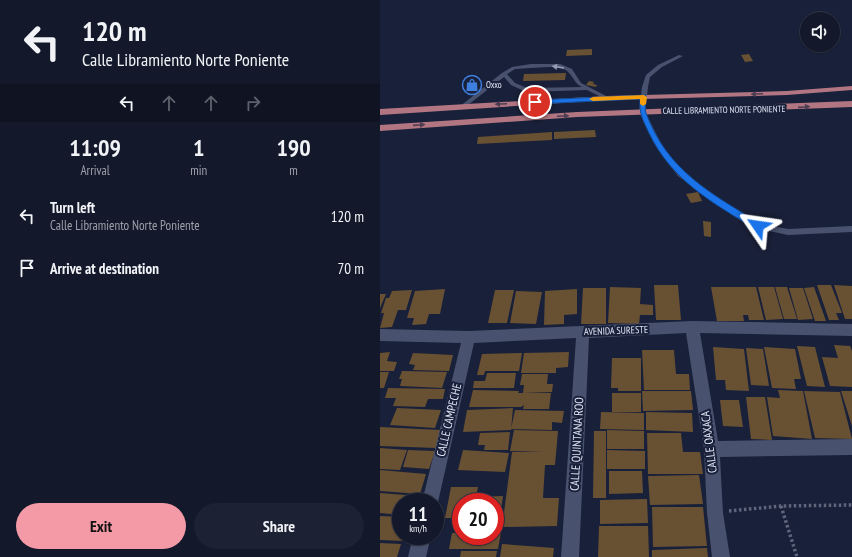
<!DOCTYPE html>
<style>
:root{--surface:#13182b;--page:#1c2133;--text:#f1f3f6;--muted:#9da0a9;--line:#323747;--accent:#f49aa6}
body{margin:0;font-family:"PT Sans Narrow",sans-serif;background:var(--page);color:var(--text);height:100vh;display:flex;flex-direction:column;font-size:15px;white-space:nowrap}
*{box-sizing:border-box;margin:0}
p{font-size:13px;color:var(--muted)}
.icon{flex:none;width:22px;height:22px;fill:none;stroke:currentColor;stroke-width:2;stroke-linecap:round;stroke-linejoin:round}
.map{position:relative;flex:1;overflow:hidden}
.drawer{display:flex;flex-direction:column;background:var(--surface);width:380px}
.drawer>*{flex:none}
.hud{background:#13182b;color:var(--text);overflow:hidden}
.tools{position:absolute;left:420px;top:12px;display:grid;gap:8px}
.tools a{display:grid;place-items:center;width:40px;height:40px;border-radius:50%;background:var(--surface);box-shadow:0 1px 3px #0004,0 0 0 1px var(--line);font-size:20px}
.speed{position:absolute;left:12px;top:493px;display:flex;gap:8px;font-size:20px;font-weight:700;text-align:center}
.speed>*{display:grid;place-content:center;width:52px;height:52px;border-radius:50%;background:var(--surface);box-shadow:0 1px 3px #0004,0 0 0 1px var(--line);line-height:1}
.speed small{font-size:10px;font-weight:400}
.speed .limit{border:6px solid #d22;background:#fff;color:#111}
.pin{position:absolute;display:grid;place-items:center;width:34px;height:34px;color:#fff;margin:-17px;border:2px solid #fff;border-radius:50%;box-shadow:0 1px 4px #0007}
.me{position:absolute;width:44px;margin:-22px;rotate:302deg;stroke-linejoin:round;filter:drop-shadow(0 0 3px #0008)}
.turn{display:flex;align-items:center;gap:14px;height:84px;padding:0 16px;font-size:18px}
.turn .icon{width:52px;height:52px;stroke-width:2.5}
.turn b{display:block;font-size:28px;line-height:34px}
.lanes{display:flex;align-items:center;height:38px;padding:0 16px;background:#0003;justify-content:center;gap:20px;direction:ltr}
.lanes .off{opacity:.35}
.eta{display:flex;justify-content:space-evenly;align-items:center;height:68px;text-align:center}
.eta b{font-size:24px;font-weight:800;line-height:28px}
.cta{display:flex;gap:8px;margin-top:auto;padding:8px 16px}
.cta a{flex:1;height:46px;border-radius:24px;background:var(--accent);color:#111;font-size:16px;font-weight:800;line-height:46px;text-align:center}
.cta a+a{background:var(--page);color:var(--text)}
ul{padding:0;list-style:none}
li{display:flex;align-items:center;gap:12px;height:52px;padding:0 16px}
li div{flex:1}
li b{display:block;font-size:15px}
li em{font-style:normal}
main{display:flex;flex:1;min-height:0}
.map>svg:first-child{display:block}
</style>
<main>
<section class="drawer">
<div class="hud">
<div class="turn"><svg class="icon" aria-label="left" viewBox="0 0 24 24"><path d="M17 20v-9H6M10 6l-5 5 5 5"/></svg><div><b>120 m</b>Calle Libramiento Norte Poniente</div></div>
<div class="lanes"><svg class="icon" aria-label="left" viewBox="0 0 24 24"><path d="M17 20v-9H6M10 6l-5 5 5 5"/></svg><svg class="icon off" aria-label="ahead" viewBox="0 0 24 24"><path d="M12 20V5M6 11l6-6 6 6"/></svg><svg class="icon off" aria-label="ahead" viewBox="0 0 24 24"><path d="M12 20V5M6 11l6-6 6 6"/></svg><svg class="icon off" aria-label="right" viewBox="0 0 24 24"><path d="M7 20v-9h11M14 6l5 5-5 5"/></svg></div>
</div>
<div class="eta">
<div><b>11:09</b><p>Arrival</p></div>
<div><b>1</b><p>min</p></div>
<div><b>190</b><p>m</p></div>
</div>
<ul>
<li><svg class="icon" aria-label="left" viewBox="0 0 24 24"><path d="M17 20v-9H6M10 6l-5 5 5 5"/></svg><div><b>Turn left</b><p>Calle Libramiento Norte Poniente</p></div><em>120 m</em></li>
<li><svg class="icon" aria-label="arrive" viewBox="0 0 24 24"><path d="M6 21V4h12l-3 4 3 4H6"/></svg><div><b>Arrive at destination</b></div><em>70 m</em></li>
</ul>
<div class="cta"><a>Exit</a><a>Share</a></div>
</section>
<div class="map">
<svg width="472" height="557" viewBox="0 0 472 557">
<rect width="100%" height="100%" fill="#192039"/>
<path fill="#685033" d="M212,49V55L186,56L187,50Z
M369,54L373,61L365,62L361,55Z
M186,73L185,80L143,81L144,74Z
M209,81L214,82L213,84L217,85L216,87L206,85Z
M215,130L216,137L174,139V132Z
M172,132V140L97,144L98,137Z
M318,192L322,201L311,203L306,194Z
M323,221L331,222V237L324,236Z
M274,285H298L301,320H276Z
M437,285H451L462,313H456L459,320H449Z
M454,285L472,286V319H465Z
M230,287L261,288L260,304L273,305V315H260L259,324L228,323Z
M331,287H376L384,320H369L368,315H363L364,321H337Z
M378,287H394L403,319L386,320Z
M395,287H407L417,319H404Z
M434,287L446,321H435L424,288Z
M203,288H226V324H201Z
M409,288H423L433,319L418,320Z
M65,289L60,314H49L46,324L32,325L34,318H27L35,291Z
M197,289V314L184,315V324L164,325L165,291Z
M32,290L26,310H18L12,327L0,328L4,313H1L6,298H9L12,291Z
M115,290H134L127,323H108Z
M136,291L162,292L156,324L130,323Z
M0,294H6L0,308Z
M454,345L470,346L472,351V387L450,386L442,357L458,358Z
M417,346L435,347L445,387L427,386Z
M333,347L364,349L369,391L346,390L345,380H336Z
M384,347L415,349L421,379H414L416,389L392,388Z
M366,348L383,349L389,386L371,385Z
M262,350H294L296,374H309L310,390H264Z
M10,352L7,361L17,362L14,371H0V353Z
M189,352L188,367L176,368V373H141L144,353Z
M33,353L73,355L69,371L33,370L35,365L29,364Z
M142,353L139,371H105L104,375H97L102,354Z
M232,358H261V391H238V388H231Z
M22,371L67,372L62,388L20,386L22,379H19Z
M0,372H9L4,388H0Z
M107,373H136L134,388H93L94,381H105Z
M142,374H168L167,384H173L172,392L143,393L144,385H140Z
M8,388L65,389L63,399H48L45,407L13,406L16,398H5Z
M93,390L139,391L138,393H171L169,409H143L144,405L141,407H89Z
M398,390L423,391L432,439L393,436L387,397L400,398Z
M262,391H311L313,410L263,411Z
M424,391L460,392L472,439L435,438Z
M461,391H472V426Z
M232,393H261V412H232Z
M366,397H385L392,440L371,439Z
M340,400H359L363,427L343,426Z
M17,408L61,410L55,428L10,425Z
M133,408L131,430L83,432L87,410Z
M135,410L184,411L182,423L172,422V430L131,429Z
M221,412L264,413V430L220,429Z
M266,412L312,413L313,432L266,430Z
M0,427L61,430L56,448L0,446Z
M134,430L178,431L175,465H165L163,498H179L177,526L122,527L118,549H69L72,533H81V536H115V520H123L132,452H164L130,451Z
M227,430L264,431V449H227Z
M214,431H226V498H213Z
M130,432L128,450H104L105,445H98L100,433Z
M267,433H301L303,452H320L323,474H268Z
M0,448L27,450L20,470L0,469Z
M28,450L55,451L49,469L23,467Z
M83,450L129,453L125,472L78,470Z
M227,450L265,451V469H227Z
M0,470L46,474L40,494L0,491Z
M229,471H262L263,493L229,494Z
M319,475L323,504L270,505L268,476Z
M71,487H98L96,497L123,496L120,517H115V502H81V518H65Z
M0,493L38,496L36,502H21V515L0,513Z
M267,499L268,523L220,524V500Z
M272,507H323L327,546L273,547Z
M0,516L21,517V536H25L24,541L0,540Z
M219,526H268L269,557H218Z
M0,543L21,544L17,557H0Z
M122,544L174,548L173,557H120Z
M327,548L328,557H272V550Z
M81,551H117L116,557H80Z"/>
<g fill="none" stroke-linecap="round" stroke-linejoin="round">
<path stroke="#5f667c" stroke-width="3.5" stroke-dasharray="2.5 2.5" stroke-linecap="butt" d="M401,506L417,557
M349,511L401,506L472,505"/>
<path fill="#48516e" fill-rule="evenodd" d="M299,55L303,56L282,67L270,77L268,87L265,112L283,147L302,172L337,198L380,224L408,229L472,226V232L408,235L375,228L333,202L298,176L277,148L259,112L262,87L266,75L278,65Z
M151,64H180L192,69L201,83L230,98L225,99L207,90L146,92L131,85L124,77L84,108L79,107L122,73L132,67ZM151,68C162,68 182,64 189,73C194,78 195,84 202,87L147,88L135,83L127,74L135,69Z"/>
<path fill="#48516e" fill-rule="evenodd" d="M312,321L472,324V336L320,333L338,441L472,439V455L340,457L343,513L350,557H332L327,513L324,449L306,333L209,338L199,557H181L196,338L94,343L58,502L55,508V502H42L81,343L0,341V329L89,331Z
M33,536H51L46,557H28Z"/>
<path fill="#b27682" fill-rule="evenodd" d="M472,86V90L407,95L227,100L0,115V109L227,96L407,91Z
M472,101V107L446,108L197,117L0,131V125L197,112Z"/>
</g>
<defs><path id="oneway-solid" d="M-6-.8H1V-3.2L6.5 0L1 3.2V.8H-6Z"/></defs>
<use fill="#949bb2" href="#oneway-solid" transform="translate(178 67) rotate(-171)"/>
<g fill="#4f3e53">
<use href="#oneway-solid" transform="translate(377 94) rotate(178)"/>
<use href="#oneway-solid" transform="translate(121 104) rotate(177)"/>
<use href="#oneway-solid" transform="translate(424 107) rotate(-4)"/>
<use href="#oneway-solid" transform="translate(183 116) rotate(-3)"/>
<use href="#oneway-solid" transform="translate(39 125) rotate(-4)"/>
</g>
<path fill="#1a73e8" stroke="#114b97" d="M266,95C267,101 264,108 266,113C287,171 332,194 381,224V229H375C332,202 292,181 269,133C263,120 259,114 260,99L155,104L152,102L155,100Z"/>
<path fill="#f59e0b" d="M264,95L267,97L266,104L263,106L260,104V99L213,101L209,99L213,97Z"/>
<defs>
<g id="shop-ring" transform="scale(1)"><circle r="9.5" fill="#192039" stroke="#3f7fe0" stroke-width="1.5"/><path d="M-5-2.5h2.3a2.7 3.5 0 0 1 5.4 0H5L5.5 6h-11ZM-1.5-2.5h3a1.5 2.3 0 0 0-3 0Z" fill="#3f7fe0"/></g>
</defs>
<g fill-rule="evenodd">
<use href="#shop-ring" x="92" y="85"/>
</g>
<g text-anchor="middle" stroke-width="4" stroke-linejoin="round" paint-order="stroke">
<g font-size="9" fill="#dfe5f6" stroke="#192039" text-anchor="start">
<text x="106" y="88">Oxxo</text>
</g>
<g font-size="9" fill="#dfe5f6" stroke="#192039">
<text transform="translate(344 110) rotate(-1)" y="3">CALLE LIBRAMIENTO NORTE PONIENTE</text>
</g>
<g font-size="10" fill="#dfe5f6" stroke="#192039">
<text transform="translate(236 330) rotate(-2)" y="4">AVENIDA SURESTE</text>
</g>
<g font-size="12" fill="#dfe5f6" stroke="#192039">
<text transform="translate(69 420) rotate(-77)" y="4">CALLE CAMPECHE</text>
<text transform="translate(329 442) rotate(-97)" y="4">CALLE OAXACA</text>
<text transform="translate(197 444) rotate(-87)" y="4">CALLE QUINTANA ROO</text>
</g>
</g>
</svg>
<div class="tools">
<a><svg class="icon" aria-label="sound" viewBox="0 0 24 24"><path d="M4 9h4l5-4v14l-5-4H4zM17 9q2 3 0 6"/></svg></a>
</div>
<div class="speed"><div>11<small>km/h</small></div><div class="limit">20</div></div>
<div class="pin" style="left:155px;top:102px;background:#d93025"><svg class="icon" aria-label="arrive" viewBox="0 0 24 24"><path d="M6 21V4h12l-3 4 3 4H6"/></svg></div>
<svg class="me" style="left:378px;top:226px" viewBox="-20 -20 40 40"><path d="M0-17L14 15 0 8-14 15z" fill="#1a73e8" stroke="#fff" stroke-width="4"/></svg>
</div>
</main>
